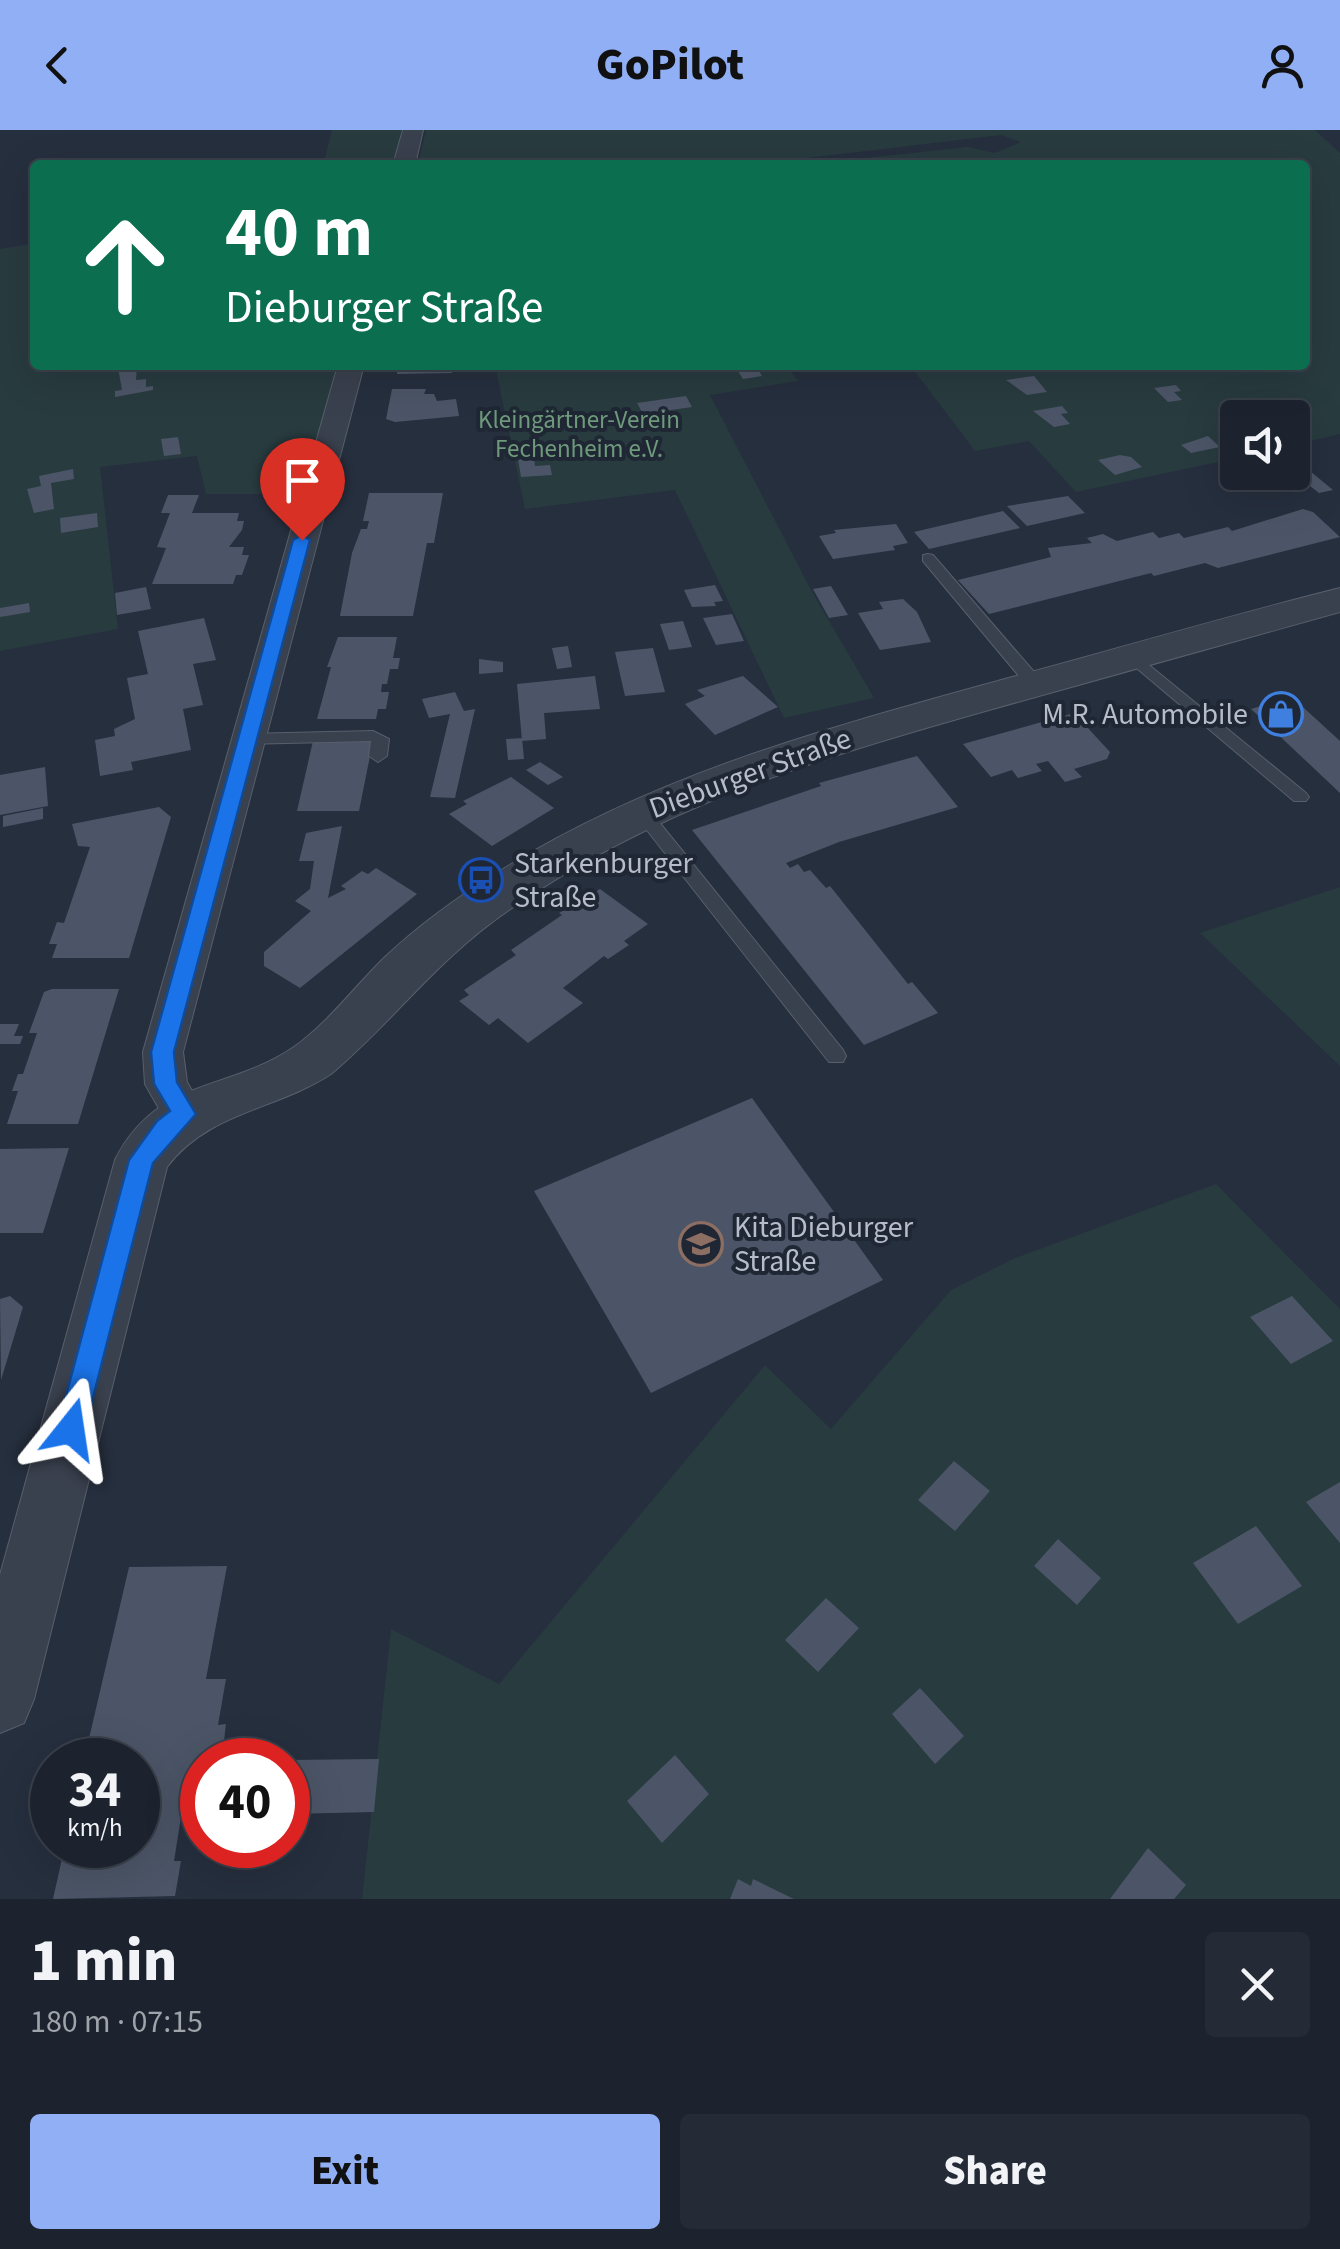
<!DOCTYPE html>
<meta charset="utf-8">
<style>
:root{--surface:#1c232e;--page:#252b36;--text:#f1f3f6;--muted:#a0a4aa;--line:#3a404a;--accent:#91aff4}
body{margin:0;font-family:"Source Sans 3",sans-serif;background:var(--page);color:var(--text);height:100vh;display:flex;flex-direction:column;font-size:38px;white-space:nowrap}
*{box-sizing:border-box;margin:0}
p{font-size:32px;color:var(--muted)}
.icon{flex:none;width:55px;height:55px;fill:none;stroke:currentColor;stroke-width:2;stroke-linecap:round;stroke-linejoin:round}
.map{position:relative;height:1769px;overflow:hidden}
.sheet{display:flex;flex-direction:column;background:var(--surface);flex:1}
.sheet>*{flex:none}
.top-card{position:absolute;left:30px;top:30px;width:1280px;height:210px;border-radius:10px;box-shadow:0 10px 40px #0002,0 0 0 2px var(--line);background:#0b6e4f;color:#fff;overflow:hidden}
.tools{position:absolute;left:1220px;top:270px;display:grid;gap:20px}
.tools a{display:grid;place-items:center;width:90px;height:90px;border-radius:10px;background:var(--surface);box-shadow:0 10px 40px #0002,0 0 0 2px var(--line);font-size:50px}
.speed{position:absolute;left:30px;top:1608px;display:flex;gap:20px;font-size:50px;font-weight:700;text-align:center}
.speed>*{display:grid;place-content:center;width:130px;height:130px;border-radius:50%;background:var(--surface);box-shadow:0 10px 40px #0002,0 0 0 2px var(--line);line-height:1}
.speed small{font-size:25px;font-weight:400}
.speed .limit{border:15px solid #d22;background:#fff;color:#111}
.pin{position:absolute;display:grid;place-items:center;width:85px;height:85px;color:#fff;margin:-102px -42px;border-radius:50% 50% 50% 0;rotate:-45deg;box-shadow:0 0 10px #0007}
.pin .icon{rotate:45deg}
.me{position:absolute;width:110px;margin:-55px;rotate:15deg;stroke-linejoin:round;filter:drop-shadow(0 0 8px #0008)}
.turn{display:flex;align-items:center;gap:35px;height:210px;padding:0 30px;font-size:45px}
.turn .icon{width:130px;height:130px;stroke-width:2.5}
.turn b{display:block;font-size:70px;line-height:85px}
.round{display:grid;place-items:center;flex:none;width:105px;height:105px;border-radius:10px;background:var(--page)}
.overview{display:flex;align-items:center;justify-content:space-between;height:170px;padding:0 30px}
h1{font-size:60px;font-weight:800;line-height:75px}
.action{display:flex;gap:20px;margin-top:auto;padding:20px 30px}
.action a{flex:1;height:115px;border-radius:10px;background:var(--accent);color:#111;font-size:40px;font-weight:800;line-height:115px;text-align:center}
.action a+a{background:var(--page);color:var(--text)}
header{display:flex;justify-content:space-between;align-items:center;height:130px;padding:0 30px;background:var(--accent);color:#111;font-size:45px;font-weight:800}
.map>svg:first-child{display:block}
</style>
<header><svg class="icon" aria-label="back" viewBox="0 0 24 24"><path d="M15 5l-7 7 7 7"/></svg>GoPilot<svg class="icon" aria-label="person" viewBox="0 0 24 24"><circle cx="12" cy="8" r="4"/><path d="M4 21q1-7 8-7t8 7"/></svg></header>
<div class="map">
<svg width="1340" height="1769" viewBox="0 0 1340 1769">
<rect width="100%" height="100%" fill="#262f3e"/>
<path fill="#283b3f" d="M332,0H404L394,35H323Z
M426,0H1315L1340,23V304L1293,315L1292,288H1238L1237,328L1076,362L1029,311L975,321L910,235H1305V35H799L968,17L995,23L1021,12L1001,5L747,35H418Z
M35,113V235H339L303,364H206L197,326L100,337L118,499L0,521V119Z
M495,235H786L798,251L710,265L811,460L874,568L784,588L675,360L525,379Z
M1340,757V936L1200,803Z
M1216,1054L1340,1179V1769H362L391,1499L499,1554L765,1235L831,1299L951,1160L1015,1128Z"/>
<path fill="#4c5567" d="M398,235H451L452,243L397,244Z
M734,235H755L762,246L743,249Z
M137,236L136,250L146,249V257L153,256V260L115,267V261L122,260L118,238Z
M1034,246L1047,262L1027,265L1006,250Z
M1176,255L1181,261L1174,262L1182,270L1168,272L1154,258Z
M392,259H426L424,264H434L437,271L456,269L459,286L395,292L386,289Z
M686,266L692,277L643,284L637,273Z
M1062,276L1068,283L1061,284L1070,294L1054,297L1033,281Z
M1208,306L1220,317L1191,323L1181,315Z
M178,307L181,324L164,326L161,309Z
M1120,325L1131,327L1142,337L1115,345L1098,330Z
M534,328L535,336L550,335L552,345L521,347L518,329Z
M73,339L74,349L51,353L54,379L34,383L27,359L41,356L39,346Z
M1310,341L1333,360L1319,363L1296,345Z
M369,363H443L434,413H427L413,486H340L352,423L361,399H367L369,391H363Z
M168,365H199L192,383H239L237,391H244L242,400L229,417H244L242,425H249L242,445H236L233,454H152L166,418L157,417L170,383H161Z
M1068,366L1085,383L1027,396L1007,376Z
M1303,379L1313,382L1340,407L1218,438L1205,433L1154,446L1151,443L989,484L958,450L1051,427L1048,418L1092,413L1087,408L1103,404L1117,411L1153,402L1159,408L1179,403L1184,408L1228,397L1232,401Z
M1003,381L1020,398L929,419L914,402Z
M97,383L98,397L61,403L60,388Z
M896,394L908,413L893,416L895,420L833,429L819,406L836,403L834,400Z
M715,455L723,471L714,472L716,476L692,477L684,460Z
M831,456L848,485L829,488L813,459Z
M146,457L151,479L117,485L115,463Z
M903,469L917,482L931,512L880,520L858,483L883,479L879,472Z
M29,473L30,482L0,487V478Z
M732,484L744,511L716,515L703,488Z
M204,488L216,530L193,534L203,575L183,579L191,620L131,632L133,640L100,646L95,610L115,606L114,599L135,589L127,548L148,544L138,501Z
M683,491L692,517L669,520L660,494Z
M338,507H397L393,528H400L398,539H390L387,554H382L381,562H389L386,579H378L376,589H317L331,537H327Z
M568,516L572,537L557,539L552,518Z
M653,518L665,562L625,566L615,522Z
M479,529L503,532V542L479,544Z
M595,546L600,579L544,583L546,609L522,611L517,554Z
M743,546L778,577L715,605L685,574L705,566L697,560Z
M455,562L464,581L475,579L455,668L430,667L450,584L429,588L422,569Z
M1292,567L1340,611V663L1251,579Z
M1074,583L1110,622L1107,629L1074,639L1082,647L1065,652L1048,631L1036,634L1042,641L1018,648L1012,640L991,647L963,614Z
M522,608L524,629L508,630L506,609Z
M313,611H373L359,681H297Z
M917,626L958,677L839,712L786,733L790,738L798,734L804,742L810,740L826,758L830,756L908,854L912,852L938,883L864,915L692,700L821,656L819,653Z
M540,632L563,647L548,655L526,640Z
M45,637L48,676L0,685V645Z
M511,647L554,678L492,716L449,684L467,674L463,671Z
M159,677L171,687L129,828H52L57,814H49L57,792L64,793L90,717L78,716L72,694Z
M43,678V689L3,697V686Z
M342,696L328,768L346,759L341,756L362,741L368,744L376,738L417,764L300,858L264,836V822L311,781L295,771L310,759L314,731H299L306,703Z
M600,759L648,794L624,811L629,815L608,829L604,826L563,858L583,873L528,913L498,888L489,895L459,871L469,865L464,860L516,825L511,820L562,785L559,783Z
M52,859H119L78,994H7L18,961H12L18,944H23L37,903H29L44,862Z
M0,894H19L14,906H23L20,914H0Z
M752,968L883,1150L651,1263L534,1061Z
M69,1018L43,1103H0V1019Z
M10,1166L23,1177L1,1250L0,1169Z
M1292,1166L1333,1211L1291,1234L1250,1187Z
M954,1331L990,1361L955,1401L918,1370Z
M1340,1352V1413L1306,1372Z
M1256,1396L1302,1456L1238,1494L1193,1433Z
M1058,1409L1101,1448L1077,1475L1034,1436Z
M227,1436L206,1549H226L218,1595L226,1594L222,1627L202,1630L200,1687H181L174,1731H181L175,1766L53,1769L65,1715H138V1630H84L129,1437Z
M826,1468L859,1498L818,1542L785,1510Z
M920,1558L964,1606L935,1634L892,1584Z
M675,1625L709,1664L662,1713L627,1671Z
M379,1629L374,1682L288,1684V1630Z
M1148,1718L1186,1755L1174,1769H1110Z
M738,1749L751,1756L753,1749L794,1769H730Z"/>
<g fill="none" stroke-linecap="round" stroke-linejoin="round">
<g stroke="#585f6c" stroke-width="2">
<path id="service" d="M928,424L933,425L1041,550V558H1029L923,431V425Z
M1133,522L1306,663L1309,667L1306,671H1294L1127,530V524Z
M373,601L389,609L387,626L378,632L369,626L371,611L248,614L240,609L248,604Z
M641,675L647,677L843,920L846,926L843,932H829L635,685L632,681Z"/>
</g>
<g stroke="#585f6c" stroke-width="2">
<path id="minor" d="M403,0H423L415,35H393Z
M338,235H364L183,922L187,952L205,984L199,996L184,1001L169,996L145,954L143,922Z"/>
</g>
<g stroke="#585f6c" stroke-width="2">
<path id="tertiary" d="M1340,458V482C1223,515 1106,547 989,580C816,629 659,676 509,780C436,830 395,890 331,944C276,980 208,982 167,1037L34,1569L24,1593L0,1603V1445L115,1030C157,947 228,962 294,917C329,892 355,856 385,827C420,794 459,766 500,741C657,643 828,598 1005,549C1117,519 1228,486 1340,458Z"/>
</g>
<use href="#service" fill="#3a414e" fill-rule="evenodd"/>
<use href="#minor" fill="#3a414e" fill-rule="evenodd"/>
<use href="#tertiary" fill="#3a414e" fill-rule="evenodd"/>
</g>
<path fill="#1a73e8" stroke="#114b97" stroke-width="2.5" d="M302,405L310,410L174,922L177,952L196,984L153,1033L85,1299L81,1308L71,1312L61,1308L57,1299L129,1030L157,991L170,981L154,954L151,922L293,410Z"/>
<defs>
<g id="shop-ring" transform="scale(2.25)"><circle r="9.5" fill="#1f2634" stroke="#3f7fe0" stroke-width="1.5"/><path d="M-5-2.5h2.3a2.7 3.5 0 0 1 5.4 0H5L5.5 6h-11ZM-1.5-2.5h3a1.5 2.3 0 0 0-3 0Z" fill="#3f7fe0"/></g>
<g id="bus-ring" transform="scale(2.25)"><circle r="9.5" fill="#1f2634" stroke="#1a4fb4" stroke-width="1.5"/><path d="M-5-6H5V4H4V6H2V4H-2V6H-4V4H-5ZM-3.5-4V0h7V-4ZM-3.5 1.2v1.5H-2V1.2ZM2 1.2v1.5H3.5V1.2Z" fill="#1a4fb4"/></g>
<g id="school-ring" transform="scale(2.25)"><circle r="9.5" fill="#1f2634" stroke="#8d6e63" stroke-width="1.5"/><path d="M0-5L7-2L0 1L-7-2ZM-4 1L0 2.5L4 1V4Q0 6-4 4Z" fill="#8d6e63"/></g>
</defs>
<g fill-rule="evenodd">
<use href="#shop-ring" x="1281" y="584"/>
<use href="#bus-ring" x="481" y="750"/>
<use href="#school-ring" x="701" y="1114"/>
</g>
<g text-anchor="middle" stroke-width="8" stroke-linejoin="round" paint-order="stroke">
<g font-size="25" fill="#6e997b" stroke="#1f2634">
<text x="579" y="298">Kleingärtner-Verein<tspan x="579" dy="29">Fechenheim e.V.</tspan></text>
</g>
<g font-size="30" fill="#b6bcc9" stroke="#1f2634" text-anchor="start">
<text x="1248" y="594" text-anchor="end">M.R. Automobile</text>
<text x="514" y="743">Starkenburger<tspan x="514" dy="34">Straße</tspan></text>
<text x="734" y="1107">Kita Dieburger<tspan x="734" dy="34">Straße</tspan></text>
</g>
<g font-size="30" fill="#b6bcc9" stroke="#1f2634">
<text transform="translate(750 643) rotate(-20)" y="10">Dieburger Straße</text>
</g>
</g>
</svg>
<div class="tools">
<a><svg class="icon" aria-label="sound" viewBox="0 0 24 24"><path d="M4 9h4l5-4v14l-5-4H4zM17 9q2 3 0 6"/></svg></a>
</div>
<div class="speed"><div>34<small>km/h</small></div><div class="limit">40</div></div>
<div class="pin" style="left:302px;top:410px;background:#d93025"><svg class="icon" aria-label="arrive" viewBox="0 0 24 24"><path d="M6 21V4h12l-3 4 3 4H6"/></svg></div>
<svg class="me" style="left:71px;top:1299px" viewBox="-20 -20 40 40"><path d="M0-17L14 15 0 8-14 15z" fill="#1a73e8" stroke="#fff" stroke-width="4"/></svg>
<div class="top-card">
<div class="turn"><svg class="icon" aria-label="ahead" viewBox="0 0 24 24"><path d="M12 20V5M6 11l6-6 6 6"/></svg><div><b>40 m</b>Dieburger Straße</div></div>
</div>
</div>
<section class="sheet">
<div class="overview"><div><h1>1 min</h1><p>180 m · 07:15</p></div><a class="round"><svg class="icon" aria-label="close" viewBox="0 0 24 24"><path d="M6 6l12 12M18 6L6 18"/></svg></a></div>
<div class="action"><a>Exit</a><a>Share</a></div>
</section>
